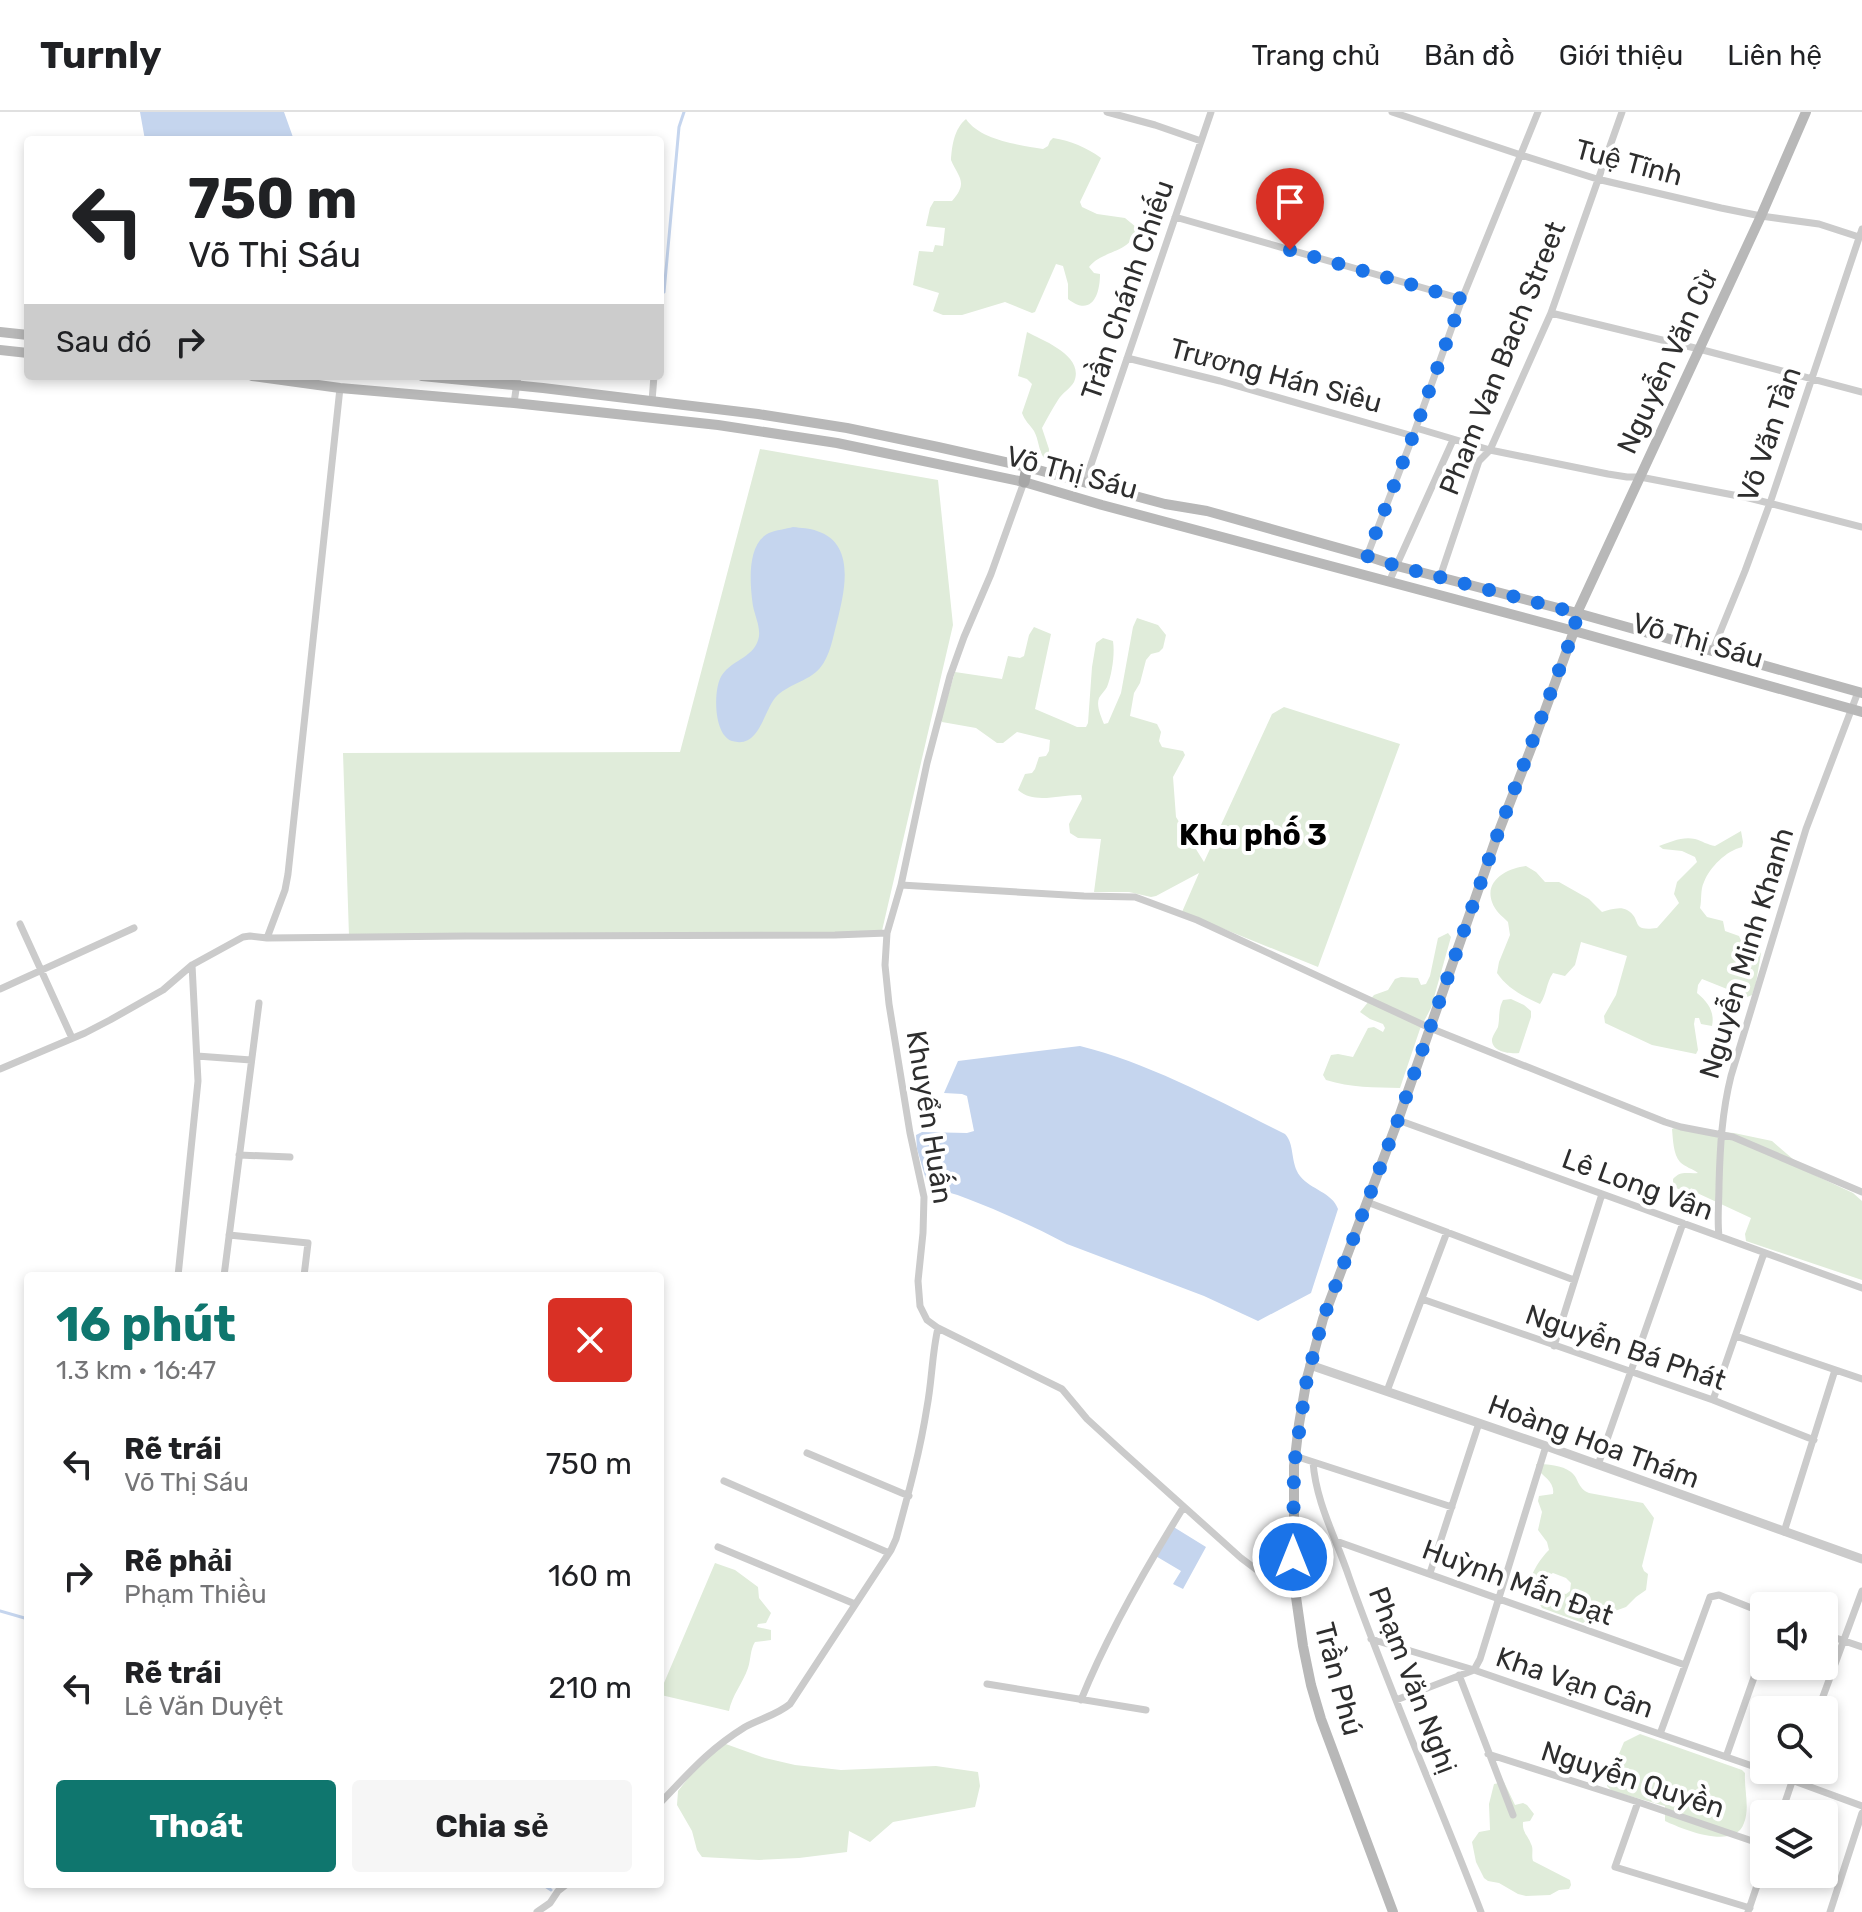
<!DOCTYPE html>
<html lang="vi">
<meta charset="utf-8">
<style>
:root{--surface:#fff;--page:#f6f6f6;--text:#202124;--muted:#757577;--line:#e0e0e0;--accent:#0f766e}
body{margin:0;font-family:Rubik,sans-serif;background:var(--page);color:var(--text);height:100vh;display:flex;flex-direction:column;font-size:30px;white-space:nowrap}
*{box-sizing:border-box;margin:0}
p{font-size:26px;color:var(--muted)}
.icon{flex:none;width:44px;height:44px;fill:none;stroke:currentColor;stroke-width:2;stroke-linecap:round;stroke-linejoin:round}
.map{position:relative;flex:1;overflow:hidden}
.drawer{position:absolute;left:24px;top:1160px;width:640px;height:616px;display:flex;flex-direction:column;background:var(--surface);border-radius:8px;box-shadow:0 4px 12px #0003}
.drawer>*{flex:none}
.hud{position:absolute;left:24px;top:24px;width:640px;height:244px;border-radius:8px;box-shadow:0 4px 12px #0003;background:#fff;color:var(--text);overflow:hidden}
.fabs{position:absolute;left:1750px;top:1480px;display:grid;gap:16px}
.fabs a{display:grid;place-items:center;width:88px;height:88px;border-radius:8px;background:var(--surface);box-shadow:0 4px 12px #0003;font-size:40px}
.pin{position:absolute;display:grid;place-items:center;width:68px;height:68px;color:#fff;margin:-82px -34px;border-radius:50% 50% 50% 0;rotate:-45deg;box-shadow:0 0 8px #0007}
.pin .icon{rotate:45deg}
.me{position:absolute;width:88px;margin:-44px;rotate:0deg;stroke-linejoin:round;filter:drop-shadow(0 0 6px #0008)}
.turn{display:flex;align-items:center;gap:28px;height:168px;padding:0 32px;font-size:36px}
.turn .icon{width:104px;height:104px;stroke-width:2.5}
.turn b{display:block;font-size:56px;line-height:68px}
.then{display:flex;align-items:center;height:76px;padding:0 32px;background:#0003;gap:16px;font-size:30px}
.round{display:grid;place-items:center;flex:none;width:84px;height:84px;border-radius:8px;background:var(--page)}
.head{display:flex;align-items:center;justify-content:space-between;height:136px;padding:0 32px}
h1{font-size:48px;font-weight:700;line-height:60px;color:var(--accent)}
.cta{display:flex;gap:16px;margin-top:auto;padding:16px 32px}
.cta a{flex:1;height:92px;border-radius:8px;background:var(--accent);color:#fff;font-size:32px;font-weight:700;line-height:92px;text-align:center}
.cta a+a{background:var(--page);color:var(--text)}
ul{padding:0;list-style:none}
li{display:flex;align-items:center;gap:24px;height:112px;padding:0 32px}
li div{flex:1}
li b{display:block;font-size:30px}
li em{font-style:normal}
header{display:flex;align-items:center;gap:48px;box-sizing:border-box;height:112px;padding:0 40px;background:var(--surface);border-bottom:2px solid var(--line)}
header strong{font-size:38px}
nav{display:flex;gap:44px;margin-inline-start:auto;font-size:28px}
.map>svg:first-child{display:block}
</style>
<header>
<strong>Turnly</strong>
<nav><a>Trang chủ</a><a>Bản đồ</a><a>Giới thiệu</a><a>Liên hệ</a></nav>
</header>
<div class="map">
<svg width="1862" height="1800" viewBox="0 0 1862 1800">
<rect width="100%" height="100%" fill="#fff"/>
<path fill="#e0ecda" d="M966,7C980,28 1019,33 1043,37L1048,34L1050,29L1053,26C1071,29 1086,35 1101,46L1080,90L1082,95L1097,102L1125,106L1136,115C1133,142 1103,137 1089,155L1094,161L1100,162C1100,184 1091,205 1068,187V172L1063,154L1056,152L1035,200L1032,201L1005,190L962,203H943L933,199L939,181L913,173L919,139L933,140L935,133L943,134L945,116L926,114L930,96L934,89H952C969,70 958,65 951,48C952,34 954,17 966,7Z
M1027,220C1044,229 1085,244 1074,270C1070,277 1062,281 1058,288C1052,297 1047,307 1042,316L1049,337V343L1044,346C1038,337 1039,328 1034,319C1029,312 1025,309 1022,301L1032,272L1027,267L1018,264Z
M760,337L938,368L953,513L881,823L349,824L343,641L680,640Z
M1137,506L1158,513L1166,523L1163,536L1159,540L1151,542L1146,548L1140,571L1134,581L1130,604L1157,612L1161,620L1159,629L1162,635L1183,639L1185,643L1173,665L1176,705L1204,750L1272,602L1284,595L1400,632L1318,855L1182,800L1199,761L1156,784L1151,785L1129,780H1094L1101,727L1078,726L1070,721L1069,712L1082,687L1081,683C1061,682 1034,693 1018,678L1025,662L1032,661L1035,657L1039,645L1046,644L1049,639L1050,628L1017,620L1003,631H997L976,616L942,610L941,607L955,560L1002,567L1008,544L1020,546L1024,544L1029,523L1034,515L1051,522L1035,597L1068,611L1077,615H1086L1088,611L1092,555L1096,531L1103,526L1113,529C1115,542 1112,562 1107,575C1105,579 1101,582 1099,586C1096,594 1101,604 1104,612L1108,611L1121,581L1133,515Z
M1741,719L1743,730L1742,735C1726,739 1710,755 1704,770C1700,778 1702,788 1700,796L1707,805L1723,809L1725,819L1739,824L1743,833L1761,841L1756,871L1752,883L1747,885L1702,867L1698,873L1697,881C1708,890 1715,900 1712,914L1701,912L1699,906H1695L1694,912L1698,938L1696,942L1652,933L1605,911L1604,904L1616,883L1627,844L1581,830L1575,853L1565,864L1553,861C1546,871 1547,882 1540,892C1524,885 1507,876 1497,861L1499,850L1510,823L1508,810C1502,804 1495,799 1492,790C1484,768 1508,756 1526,754L1536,760L1545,770H1559L1589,787L1602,800C1609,798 1620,794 1627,798C1643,807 1629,820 1657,816L1679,791L1674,782L1677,770L1697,750L1695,745L1682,739L1663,737L1659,734C1670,730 1683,724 1695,727C1702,729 1708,733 1715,734Z
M1448,821L1451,825L1431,896L1420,917L1400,976C1374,975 1351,976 1326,968L1323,963L1331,943L1338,942L1353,945L1368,916L1374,915L1383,920L1385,916L1383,912L1370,907L1360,900L1374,883L1388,878L1395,867L1401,865L1418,866L1421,873L1426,872L1430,864L1438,826Z
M1511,887L1524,893L1531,899V905L1519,941C1510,942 1491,940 1492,927C1493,923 1496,919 1498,915C1500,905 1498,898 1503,888Z
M1674,1016L1734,1021L1772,1029L1808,1060L1853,1081L1862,1089V1168L1746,1129L1745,1122L1751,1106L1695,1080L1678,1077L1673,1072V1067C1681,1058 1687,1062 1698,1061C1693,1057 1685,1055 1680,1050C1673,1042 1673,1027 1672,1017Z
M1536,1352C1547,1352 1562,1353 1571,1360C1579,1366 1577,1376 1589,1381L1643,1391L1654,1406L1642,1454L1644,1459L1648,1462L1646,1478L1636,1485L1626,1495L1615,1499L1596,1502L1583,1511L1542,1496L1539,1491L1549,1478L1566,1482L1570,1479L1571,1471L1566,1466L1553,1461L1547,1464L1537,1482H1532L1529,1480C1528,1465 1539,1448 1549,1438L1547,1430L1538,1418L1542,1400L1538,1389L1539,1384L1553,1382C1555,1371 1544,1364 1536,1357Z
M715,1451L735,1458L758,1475L759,1486L771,1501L766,1511L758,1512L757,1515L771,1518V1528L755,1530C750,1538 751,1547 748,1556C743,1571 732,1583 729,1599L661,1583V1578Z
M1640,1622L1742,1658L1745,1661C1744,1677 1750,1696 1744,1711C1735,1739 1682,1717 1665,1709V1694L1612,1679L1607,1674L1608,1668L1624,1630Z
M723,1631L765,1646L795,1653L841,1658L936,1654L978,1660L980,1674L975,1695L893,1710L870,1730L849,1719L847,1740L799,1746L759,1748L702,1745L697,1738L692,1719L677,1693L678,1679L707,1642Z
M1504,1670L1515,1693L1523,1691L1527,1693L1534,1702L1530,1709L1523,1710C1522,1721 1528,1723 1531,1732C1534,1737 1531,1743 1533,1749L1570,1768L1571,1773L1569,1777L1559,1778L1550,1783L1526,1784L1518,1782L1499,1771L1488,1769L1484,1766L1476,1750L1472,1730L1479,1720L1490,1718L1489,1692L1494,1672Z"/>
<path fill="#c5d5ee" d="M140,0H284L294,28H145Z
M793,415C801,416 810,416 817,419C857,432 844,481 837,510C833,525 830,544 820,556C808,570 787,572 775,586C763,601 759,637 732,629C713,623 713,576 722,563C733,547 756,545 759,524C760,514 755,504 753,494C750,473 746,432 769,421C776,418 786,417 793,415Z
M1080,934C1149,951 1221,990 1285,1022C1295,1032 1290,1051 1300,1064C1311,1078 1332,1080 1338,1097L1311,1181L1258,1209L1204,1184L1067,1132C1035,1115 1002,1100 968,1087C954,1081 940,1079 927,1071L917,1037L916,1023L922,1020L967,1021L974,1019L967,984L962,982L944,981L958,949Z
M1172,1414L1206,1435L1183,1477L1173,1472L1181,1459L1154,1443Z"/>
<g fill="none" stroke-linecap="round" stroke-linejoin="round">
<path stroke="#c5d5ee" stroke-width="3" d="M664,180L679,15L684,0
M0,1499L28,1507
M542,1772L551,1778"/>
<path stroke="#cbcbcb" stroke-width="7" d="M1107,0L1155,13L1201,29
M1392,0L1521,43L1597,67L1721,96L1761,104L1819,112L1859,125
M1175,105L1462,187
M1551,201L1699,237L1862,280
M1127,246L1220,269L1413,324
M652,289L654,264
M514,291L518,264
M1416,316L1490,338L1608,362L1627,365H1640L1749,386L1862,415
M1024,370L991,462L964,525L950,564L927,651L901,773L887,821L885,853L889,892L910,1021L924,1085L923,1121L918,1169L920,1194L927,1208L938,1216L1062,1277L1087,1307L1123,1340L1241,1446L1273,1470L1294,1471
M1085,370L1211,0
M1367,444L1413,324L1462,187L1538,0
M1440,465L1479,349L1490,338L1551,201L1622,0
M1389,470L1453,328
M1712,540L1745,459L1770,391L1862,117
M901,773L1084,784L1135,785L1197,808L1430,916L1665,1010L1681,1015L1733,1025L1862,1080
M20,812L72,926
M267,826L285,778L288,762L340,276
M0,877L134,816
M197,944L251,948
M0,957L85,921L110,908L163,878L192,853L243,825L250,824L267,826L466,824L835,823L887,821
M1398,1008L1862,1176
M239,1043L290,1045
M1367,1090L1574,1168
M229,1123L308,1131L304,1164
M1719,1124C1717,1107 1719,1090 1719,1073C1720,1035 1722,1000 1731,964L1806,717L1858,580
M178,1164L198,969L192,853
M224,1164L259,891
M1422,1187L1713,1288L1814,1328
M1736,1224L1862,1267
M1554,1234L1602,1082
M1387,1279L1447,1120
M1713,1288L1764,1141
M807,1341L909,1384
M1295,1344L1452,1395
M1313,1350C1316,1391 1336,1426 1349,1465C1389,1578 1438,1688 1481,1800
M1598,1353L1683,1111
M724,1369L889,1441
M1784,1420L1835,1258
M1336,1429L1685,1553
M718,1435L855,1492
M1430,1461L1479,1311
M1824,1522L1862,1535
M1371,1527L1474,1558L1764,1658
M1459,1563L1513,1703
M987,1572L1146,1598
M1081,1588C1108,1521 1145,1457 1183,1396
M1396,1588L1474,1558L1480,1547L1546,1334
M1818,1598L1862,1479
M1660,1622L1710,1485L1719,1483L1764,1501
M1488,1642L1638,1690L1764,1733
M1726,1645L1764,1537
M1764,1658L1862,1694
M1638,1690L1615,1755L1750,1796
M660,1691C689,1661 708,1638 745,1615C759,1607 777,1603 790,1592L891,1438L896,1427C908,1383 920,1340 927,1295C932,1269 932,1241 938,1216
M1781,1702L1796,1658
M537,1800L550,1791L558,1779L567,1772
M1748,1800L1764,1753
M1830,1800L1862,1701"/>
<path stroke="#cbcbcb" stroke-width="9" d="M1310,1253L1546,1334L1862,1447"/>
<path stroke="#b8b8b8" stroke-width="10" d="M0,220L28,223
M0,238L28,241
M252,264L340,276L514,291L718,313L837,331L1024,370L1102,393L1574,519L1862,600
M422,264L543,276L758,302L847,316L938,335L1027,355L1165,392L1207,399L1367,444L1397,454L1577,501L1862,581
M1393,1800L1321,1607L1311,1573L1303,1534L1294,1471V1354L1299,1312L1307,1266L1323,1207L1398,1008L1497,724L1535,626L1574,519L1577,501L1761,104L1806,0"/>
<path stroke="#a6a6a6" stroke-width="11" d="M1024,370L1027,355"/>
</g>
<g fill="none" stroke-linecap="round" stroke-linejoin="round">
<path stroke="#1a73e8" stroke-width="14" stroke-dasharray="0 25.2" d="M1290,138L1462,187L1413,324L1367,444L1397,454L1577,501L1574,519L1564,545L1497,724L1398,1008L1323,1207L1307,1266L1294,1354L1293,1445"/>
</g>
<g text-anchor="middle" stroke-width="8" stroke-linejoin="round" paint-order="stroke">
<g font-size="28" fill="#2e2e2e" stroke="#fff">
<text transform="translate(1629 50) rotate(15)" y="10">Tuệ Tĩnh</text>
<text transform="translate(1127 178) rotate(-71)" y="10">Trần Chánh Chiếu</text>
<text transform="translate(1502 246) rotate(-68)" y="10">Pham Van Bach Street</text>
<text transform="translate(1667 249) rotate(-65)" y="10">Nguyễn Văn Cừ</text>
<text transform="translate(1276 263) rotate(15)" y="10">Trương Hán Siêu</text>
<text transform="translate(1769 322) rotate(-71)" y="10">Võ Văn Tần</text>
<text transform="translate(1072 360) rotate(15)" y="10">Võ Thị Sáu</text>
<text transform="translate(1698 528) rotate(16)" y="10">Võ Thị Sáu</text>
<text transform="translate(1746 841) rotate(-73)" y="10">Nguyễn Minh Khanh</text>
<text transform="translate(930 1005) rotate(81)" y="10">Khuyển Huấn</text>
<text transform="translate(1638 1072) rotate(20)" y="10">Lê Long Vân</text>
<text transform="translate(1626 1235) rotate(19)" y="10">Nguyễn Bá Phát</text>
<text transform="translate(1594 1329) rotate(20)" y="10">Hoàng Hoa Thám</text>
<text transform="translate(1518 1470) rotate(20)" y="10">Huỳnh Mẫn Đạt</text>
<text transform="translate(1339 1567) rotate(75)" y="10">Trần Phú</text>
<text transform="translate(1413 1568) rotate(69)" y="10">Phạm Văn Nghị</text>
<text transform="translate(1575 1570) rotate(19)" y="10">Kha Vạn Cân</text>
<text transform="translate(1633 1667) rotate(18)" y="10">Nguyễn Quyền</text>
</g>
<g font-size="30" font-weight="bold" fill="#000" stroke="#fff">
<text x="1253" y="733">Khu phố 3</text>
</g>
</g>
</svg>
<div class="fabs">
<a><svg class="icon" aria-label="sound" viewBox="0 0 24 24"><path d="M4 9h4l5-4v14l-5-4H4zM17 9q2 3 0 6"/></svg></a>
<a><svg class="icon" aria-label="search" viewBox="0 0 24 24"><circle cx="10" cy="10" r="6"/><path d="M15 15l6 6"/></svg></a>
<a><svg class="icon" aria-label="layers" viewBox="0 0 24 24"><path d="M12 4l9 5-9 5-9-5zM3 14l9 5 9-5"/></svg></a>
</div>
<div class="pin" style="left:1290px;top:138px;background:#d93025"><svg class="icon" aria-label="arrive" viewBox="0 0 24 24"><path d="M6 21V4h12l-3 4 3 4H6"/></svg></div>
<svg class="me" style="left:1293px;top:1445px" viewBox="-20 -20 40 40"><circle r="17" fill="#1a73e8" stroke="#fff" stroke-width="3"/><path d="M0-11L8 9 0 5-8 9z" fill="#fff"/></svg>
<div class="hud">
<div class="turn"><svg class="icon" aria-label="left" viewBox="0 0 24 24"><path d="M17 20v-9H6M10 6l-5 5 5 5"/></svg><div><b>750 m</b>Võ Thị Sáu</div></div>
<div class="then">Sau đó<svg class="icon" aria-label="right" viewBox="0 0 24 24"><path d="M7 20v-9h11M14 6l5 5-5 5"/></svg></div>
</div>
<section class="drawer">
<div class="head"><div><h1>16 phút</h1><p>1.3 km · 16:47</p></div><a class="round" style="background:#d93025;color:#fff"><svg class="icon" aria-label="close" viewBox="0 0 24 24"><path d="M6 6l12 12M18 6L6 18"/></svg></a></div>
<ul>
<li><svg class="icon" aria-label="left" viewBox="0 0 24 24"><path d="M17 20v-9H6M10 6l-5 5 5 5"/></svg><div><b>Rẽ trái</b><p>Võ Thị Sáu</p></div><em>750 m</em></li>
<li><svg class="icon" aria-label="right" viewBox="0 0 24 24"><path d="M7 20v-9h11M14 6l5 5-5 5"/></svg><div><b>Rẽ phải</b><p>Phạm Thiều</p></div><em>160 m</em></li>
<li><svg class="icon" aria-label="left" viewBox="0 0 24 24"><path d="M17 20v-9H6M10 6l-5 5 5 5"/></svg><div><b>Rẽ trái</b><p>Lê Văn Duyệt</p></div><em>210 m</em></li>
</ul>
<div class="cta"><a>Thoát</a><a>Chia sẻ</a></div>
</section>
</div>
